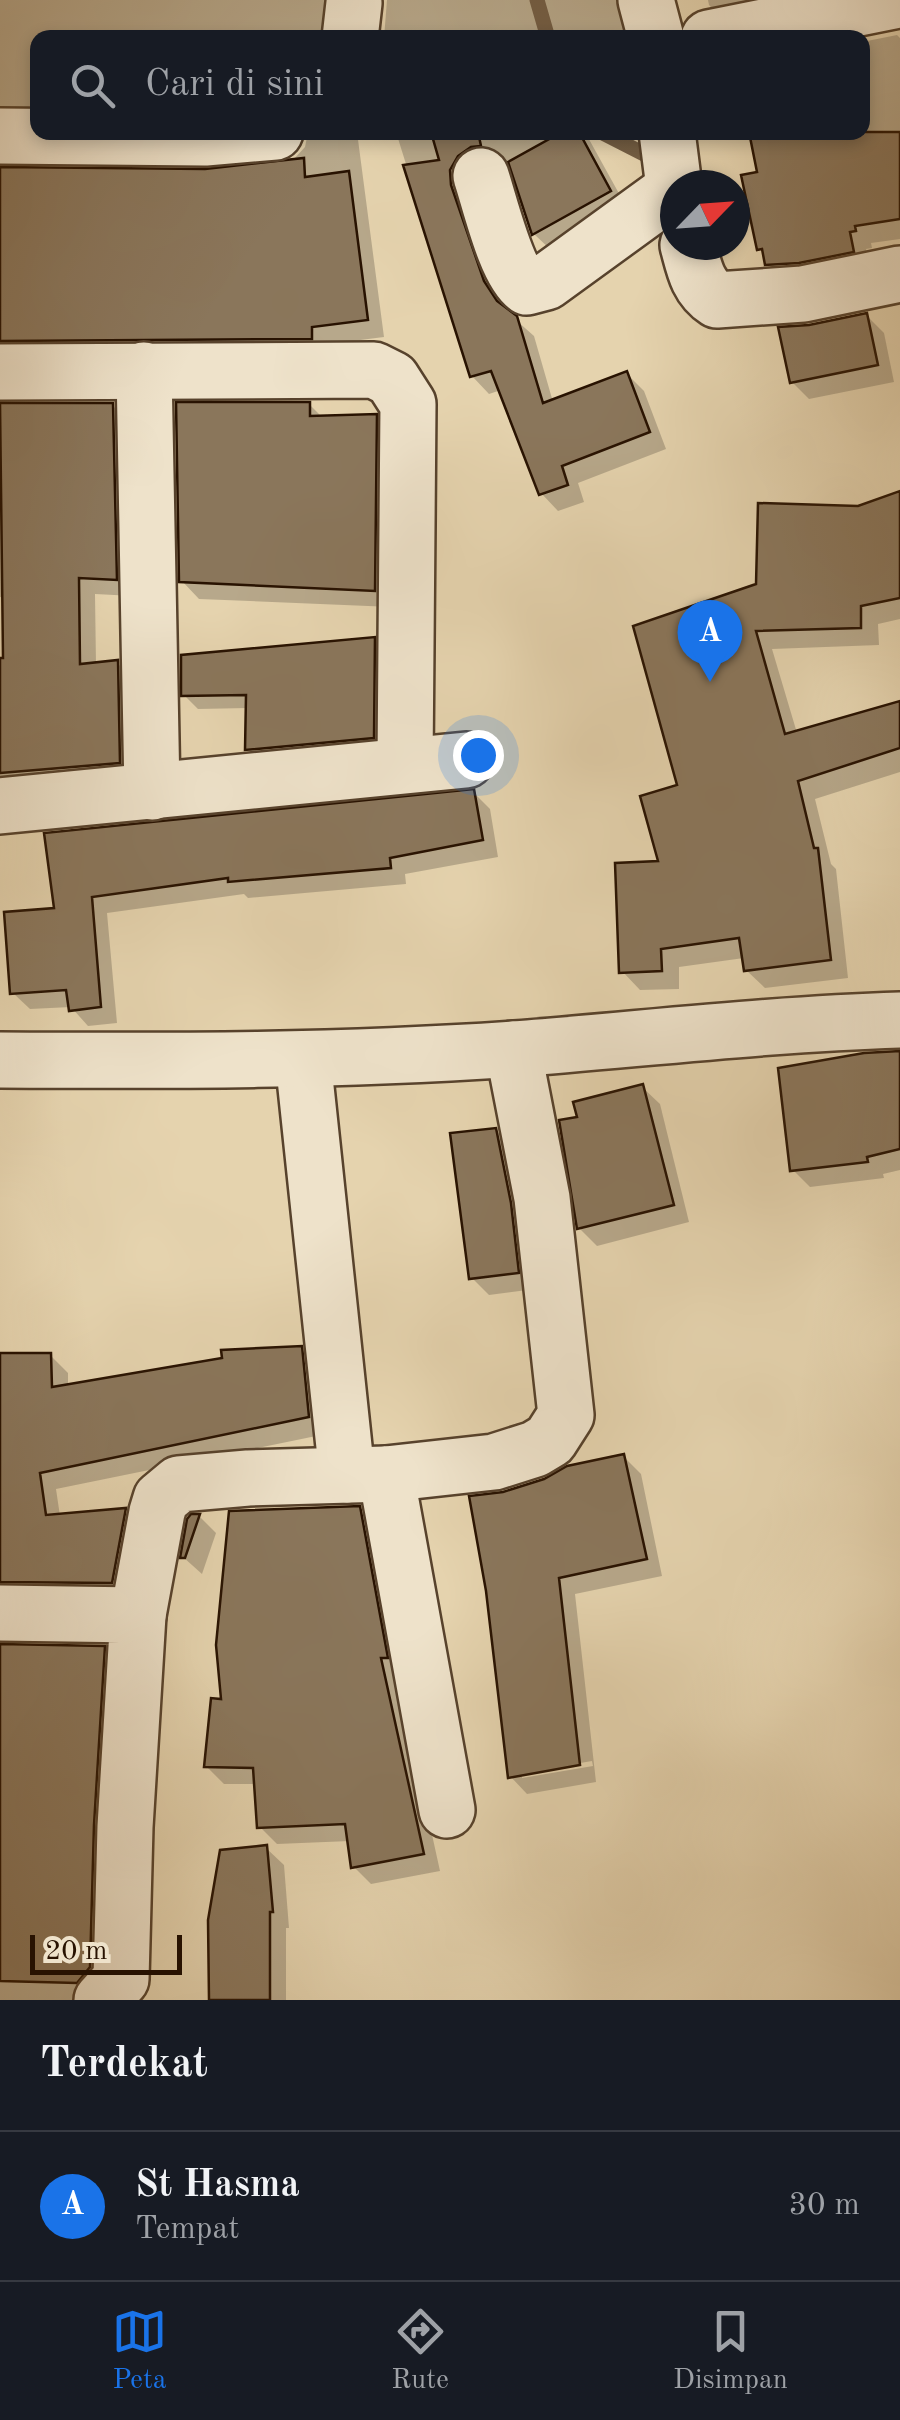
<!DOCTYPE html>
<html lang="id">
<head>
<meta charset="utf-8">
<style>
	:root { --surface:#171b24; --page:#242831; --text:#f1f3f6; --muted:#9ea1a6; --line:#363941; --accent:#1a73e8 }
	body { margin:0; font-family:"Old Standard TT",serif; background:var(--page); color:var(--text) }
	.compass { position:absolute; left:660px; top:170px; width:90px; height:90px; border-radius:50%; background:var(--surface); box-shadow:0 5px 15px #0003; rotate:65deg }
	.scale { position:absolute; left:30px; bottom:25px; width:152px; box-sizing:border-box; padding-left:10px; border:5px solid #281201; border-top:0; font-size:28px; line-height:35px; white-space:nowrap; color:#281201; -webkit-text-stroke:8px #eee2ca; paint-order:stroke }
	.you { position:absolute; left:478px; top:755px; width:35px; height:35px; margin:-25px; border:8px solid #fff; border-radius:50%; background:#1a73e8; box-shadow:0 0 0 15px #1a73e833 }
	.badge { display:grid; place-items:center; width:65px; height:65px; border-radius:50%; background:var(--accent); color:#fff; font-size:32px; font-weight:700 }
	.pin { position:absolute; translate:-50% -82px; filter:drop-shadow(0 2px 5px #0008) }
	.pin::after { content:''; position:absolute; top:52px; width:35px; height:30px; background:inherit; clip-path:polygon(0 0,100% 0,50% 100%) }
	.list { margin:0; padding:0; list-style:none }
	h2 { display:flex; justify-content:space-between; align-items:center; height:130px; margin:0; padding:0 40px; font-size:42px }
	h2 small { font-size:32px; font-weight:400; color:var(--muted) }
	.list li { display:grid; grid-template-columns:65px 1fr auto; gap:30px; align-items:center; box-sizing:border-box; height:150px; padding:0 40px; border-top:2px solid var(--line) }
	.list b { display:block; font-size:38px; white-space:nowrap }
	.list p { margin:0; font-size:32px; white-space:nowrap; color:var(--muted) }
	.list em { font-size:32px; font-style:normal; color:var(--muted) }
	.icon { flex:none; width:55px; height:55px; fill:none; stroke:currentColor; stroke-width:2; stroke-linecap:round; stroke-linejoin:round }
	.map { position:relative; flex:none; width:900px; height:2000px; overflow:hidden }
	.search { position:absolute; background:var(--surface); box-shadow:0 5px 15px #0003; left:30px; right:30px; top:30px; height:110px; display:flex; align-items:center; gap:25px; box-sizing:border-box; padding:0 35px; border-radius:20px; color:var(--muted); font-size:38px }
	.sheet { height:280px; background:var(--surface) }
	nav { display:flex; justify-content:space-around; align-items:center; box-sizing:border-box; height:140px; border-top:2px solid var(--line); background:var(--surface); font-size:28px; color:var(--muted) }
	nav a { display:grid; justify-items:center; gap:5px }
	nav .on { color:var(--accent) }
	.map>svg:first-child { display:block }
</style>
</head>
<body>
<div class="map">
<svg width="900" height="2000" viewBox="0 0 900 2000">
	<rect width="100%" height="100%" fill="#e5d3ae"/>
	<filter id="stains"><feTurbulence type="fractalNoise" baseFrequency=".002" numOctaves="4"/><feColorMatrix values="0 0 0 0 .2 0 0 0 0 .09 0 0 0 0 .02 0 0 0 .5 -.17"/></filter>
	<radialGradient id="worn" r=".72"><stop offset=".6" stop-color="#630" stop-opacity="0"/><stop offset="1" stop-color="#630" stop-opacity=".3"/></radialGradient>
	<g fill="#0003" fill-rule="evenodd">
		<polygon points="0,0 348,0 337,38 38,38 38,117 0,115"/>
		<polygon points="387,0 638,0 635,38 384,38"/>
		<polygon points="708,0 845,0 727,24 709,5"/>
		<polygon points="897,35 900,38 900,239 871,243 872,248 866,249 870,268 785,282 768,264 766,255 759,248 760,174 862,132 862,42"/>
		<polygon points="308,132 357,132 384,337 329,344 0,344 0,170 208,172 293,160 305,147"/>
		<polygon points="396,132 585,132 627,208 552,251 534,234 513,165 506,162 489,163 467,204 500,300 508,313 534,336 553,402 627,374 644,391 666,449 578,483 584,502 558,511 541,493 501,390 489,394 472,376"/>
		<polygon points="866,315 884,333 894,382 809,399 792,382 809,327"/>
		<polygon points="309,404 323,418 376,417 393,434 392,607 199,599 182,581"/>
		<polygon points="0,405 112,405 130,423 133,596 95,594 96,665 117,663 135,680 137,779 0,779 0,661 6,661 5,598 0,597"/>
		<polygon points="900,494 900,619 878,624 879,645 772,649 797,733 900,704 900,772 815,799 831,864 836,869 848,978 765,988 746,970 744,958 679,967 679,989 640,990 622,971 662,864 681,787 759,586 858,508"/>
		<polygon points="374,639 388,653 387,751 261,763 248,749 248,708 198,709 184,695"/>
		<polygon points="473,792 490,809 498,857 405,874 406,884 248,898 244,894 107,913 117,1023 88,1026 71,1007 30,1009 13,993 57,910 46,835"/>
		<polygon points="900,1052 900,1170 883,1174 884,1178 810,1187 793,1170"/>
		<polygon points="642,1087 660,1104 689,1222 597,1246 579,1228 580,1120"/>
		<polygon points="496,1130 513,1148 535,1289 489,1295 472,1278"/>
		<polygon points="301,1349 318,1366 326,1434 56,1489 60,1516 125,1511 142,1528 129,1600 0,1606 0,1356 50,1355 68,1373 68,1387"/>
		<path d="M624,1457L641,1474L662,1576L575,1594L596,1782L527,1794L510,1776L504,1494ZM592,1761L593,1766L522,1778V1773Z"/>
		<polygon points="359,1509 377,1526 397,1675 440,1871 371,1884 354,1867 350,1841 277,1844 260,1827 257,1784 224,1784 207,1767 223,1702"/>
		<polygon points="199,1516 216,1533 202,1574 183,1557 190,1519"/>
		<polygon points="0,1647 104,1648 119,1663 92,2000 0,2000"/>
		<polygon points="266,1848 284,1865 289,1928 286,1928 286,2000 212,2000"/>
	</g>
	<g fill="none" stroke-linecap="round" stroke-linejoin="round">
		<g stroke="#735e45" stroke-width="15">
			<polyline points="537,0 548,38"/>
			<polyline points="601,132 648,156 652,169"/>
		</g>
	</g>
	<g fill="#8a765b" stroke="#281201" stroke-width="2.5">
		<polygon points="431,132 478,132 481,146 471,147 458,156 450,170 451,185 484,281 497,301 517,316 543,403 627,371 650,432 562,466 568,485 539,495 491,371 470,377 403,165 439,160"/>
		<polygon points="562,132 579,132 611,191 532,235 508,162"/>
		<polygon points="749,132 900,132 900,219 855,226 856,231 850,232 854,252 799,263 765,265 762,249 757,250 741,175 757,172"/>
		<polygon points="304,158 305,177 349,171 368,320 312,327 312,339 0,341 0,167 205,169"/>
		<polygon points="867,313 878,365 790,383 778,327 809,325"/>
		<polygon points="176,402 310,402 310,416 377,414 375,591 179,582"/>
		<polygon points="0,403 113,403 117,580 79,578 80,664 118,660 120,763 0,773 0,658 3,658"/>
		<polygon points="900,491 900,598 861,606 861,628 756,631 785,734 900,701 900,748 798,781 814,848 818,848 831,960 744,971 739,938 661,949 662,971 619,973 615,863 658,861 640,796 677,785 633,626 756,584 758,503 858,506"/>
		<polygon points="375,637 374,738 245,750 246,695 181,696 181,655"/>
		<polygon points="474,789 483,840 390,858 391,868 228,882 228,878 92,897 101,1007 69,1011 66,990 10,994 4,912 54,908 44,833"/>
		<polygon points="900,1051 900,1149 867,1157 868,1162 790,1171 778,1068 864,1053"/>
		<polygon points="643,1084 674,1205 577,1229 559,1120 577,1117 573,1102"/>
		<polygon points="496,1128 511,1203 519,1273 469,1279 450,1133"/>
		<polygon points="302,1346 309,1417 40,1473 46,1515 126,1508 112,1583 0,1582 0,1353 51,1353 52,1387 222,1358 221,1350"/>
		<polygon points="624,1454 647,1559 559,1578 580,1765 508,1778 486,1591 469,1496 503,1492 544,1479 567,1466"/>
		<polygon points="360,1506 388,1658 381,1658 424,1854 351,1868 345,1824 257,1828 253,1768 204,1767 211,1698 221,1699 216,1645 229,1511"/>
		<polygon points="191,1514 200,1514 185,1558 180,1558 187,1519"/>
		<polygon points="0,1644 105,1646 94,1825 90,1967 77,1983 0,1981"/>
		<polygon points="267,1845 273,1912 270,1912 270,2000 209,2000 208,1920 220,1850"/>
	</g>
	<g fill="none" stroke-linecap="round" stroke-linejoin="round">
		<defs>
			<g id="minor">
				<polyline points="646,0 656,38"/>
				<polyline points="350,38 354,3"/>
				<polyline points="709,38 898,0"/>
				<polyline points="667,132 675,195"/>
				<polyline points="0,136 205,138 275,132"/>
				<path d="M481,176C490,203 506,273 527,287L546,282L674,189"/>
				<path d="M688,245C694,267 697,287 717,300L803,294L900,274"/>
				<polyline points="144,370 152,792"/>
				<polyline points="0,372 374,370 392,379 408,404 405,765"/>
				<polyline points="0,806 466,760"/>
				<polyline points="303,1059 347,1475"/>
				<path d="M0,1060C172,1061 343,1061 515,1049C643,1039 771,1024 900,1020"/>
				<polyline points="386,1474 447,1810"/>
				<polyline points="0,1613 138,1615 125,1827 121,1979 102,2000"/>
				<polyline points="138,1615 157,1512 161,1499 179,1484 248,1478 386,1474 494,1462 535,1449 550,1440 566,1415 542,1198 513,1049"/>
			</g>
		</defs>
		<use href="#minor" stroke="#57422c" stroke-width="60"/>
		<use href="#minor" stroke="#eee2ca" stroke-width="55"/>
	</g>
	<rect width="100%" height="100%" filter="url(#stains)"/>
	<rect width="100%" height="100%" fill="url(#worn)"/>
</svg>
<svg class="compass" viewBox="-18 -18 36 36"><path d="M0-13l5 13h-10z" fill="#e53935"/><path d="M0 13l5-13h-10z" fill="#9ea1a6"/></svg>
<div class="scale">20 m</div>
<div class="you"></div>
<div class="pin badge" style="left:710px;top:682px">A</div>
<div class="search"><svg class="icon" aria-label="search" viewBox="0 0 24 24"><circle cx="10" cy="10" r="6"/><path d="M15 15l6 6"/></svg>Cari di sini</div>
</div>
<section class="sheet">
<h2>Terdekat<small></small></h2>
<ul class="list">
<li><span class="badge">A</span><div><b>St Hasma</b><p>Tempat</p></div><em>30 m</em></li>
</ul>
</section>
<nav>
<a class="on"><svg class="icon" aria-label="map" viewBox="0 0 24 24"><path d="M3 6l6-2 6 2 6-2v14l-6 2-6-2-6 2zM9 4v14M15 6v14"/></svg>Peta</a>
<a><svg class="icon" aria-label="directions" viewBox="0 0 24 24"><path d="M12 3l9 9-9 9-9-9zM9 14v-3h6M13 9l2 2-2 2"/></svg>Rute</a>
<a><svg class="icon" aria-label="saved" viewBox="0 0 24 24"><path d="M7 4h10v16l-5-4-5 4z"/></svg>Disimpan</a>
</nav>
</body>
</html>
